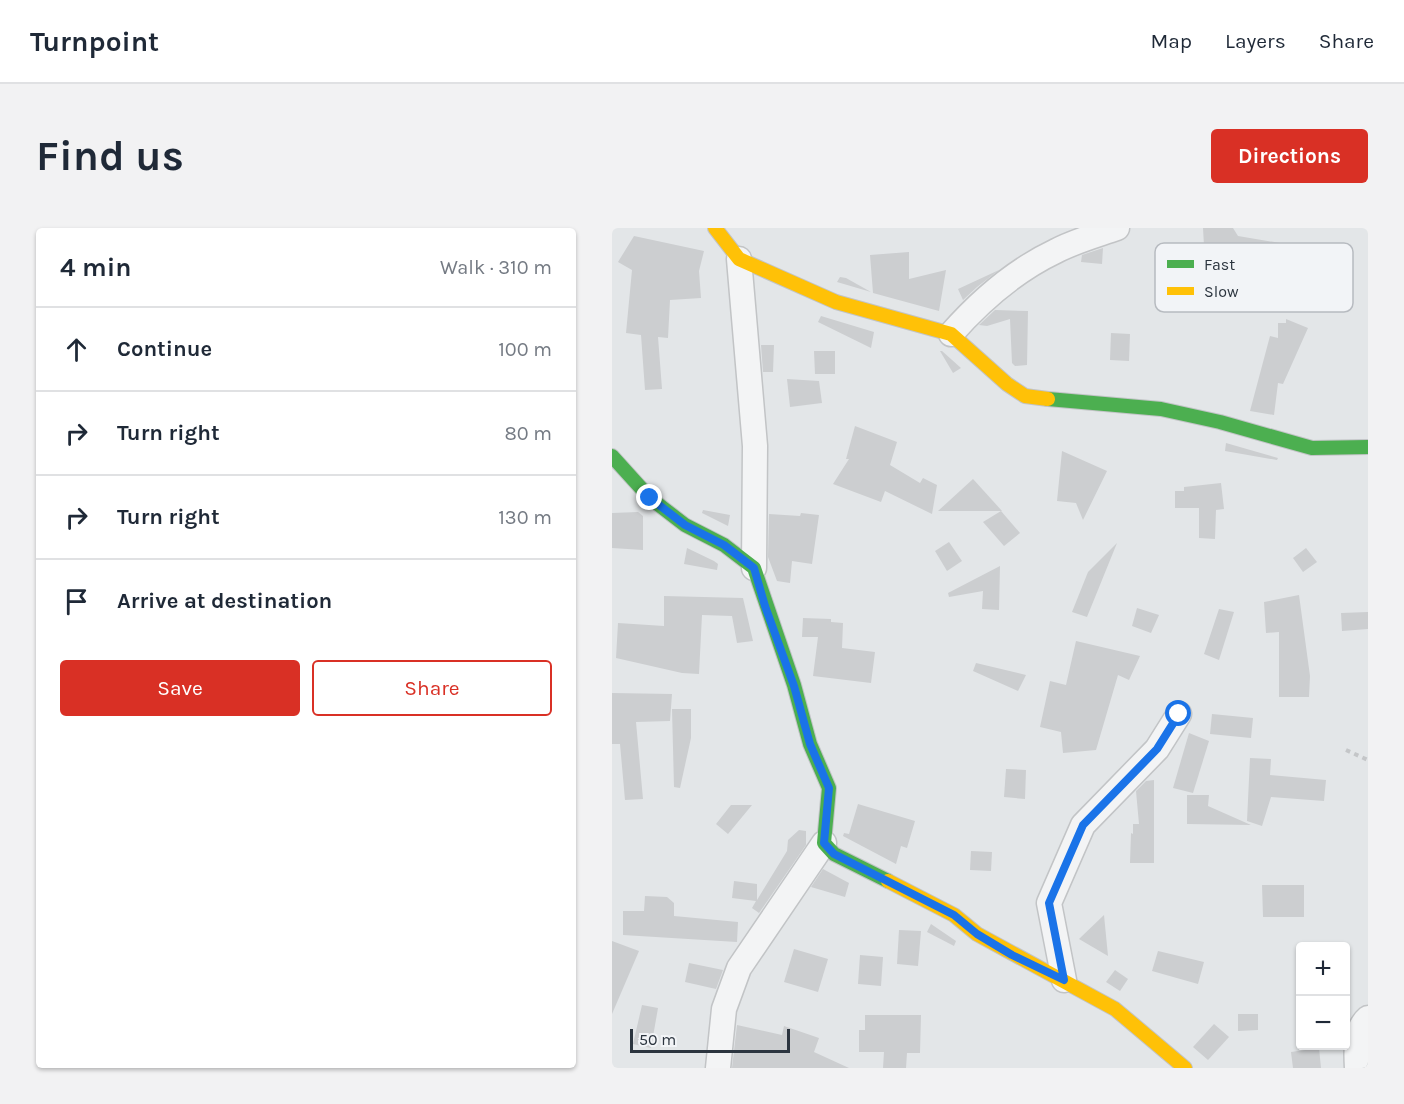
<!DOCTYPE html>
<html lang="en">
<head>
<meta charset="utf-8">
<style>
	:root { --surface:#fff; --page:#f2f2f3; --text:#1f2937; --muted:#747a83; --line:#e0e1e3; --accent:#d93025 }
	body { margin:0; font-family:Karla,sans-serif; background:var(--page); color:var(--text) }
	.controls { position:absolute; right:18px; bottom:18px; display:grid; overflow:hidden; border-radius:6px; box-shadow:0 2px 4px #0004 }
	.controls button { width:54px; height:54px; display:grid; place-items:center; padding:0; border:0; border-bottom:2px solid var(--line); background:var(--surface); color:var(--text); font:30px sans-serif }
	.scale { position:absolute; left:18px; bottom:15px; width:160px; box-sizing:border-box; padding-left:6px; border:3px solid #2c353f; border-top:0; font-size:16px; line-height:21px; white-space:nowrap; color:#2c353f; -webkit-text-stroke:4px #f2f4f7; paint-order:stroke }
	.stop { position:absolute; width:18px; height:18px; margin:-14px; border:4px solid #1a73e8; border-radius:50%; background:#fff }
	.stop.end { background:#1a73e8; border-color:#fff; box-shadow:0 2px 6px #0008 }
	.list { margin:0; padding:0; list-style:none }
	h2 { display:flex; justify-content:space-between; align-items:center; height:78px; margin:0; padding:0 24px; font-size:26px }
	h2 small { font-size:20px; font-weight:400; color:var(--muted) }
	.list li { display:grid; grid-template-columns:39px 1fr auto; gap:18px; align-items:center; box-sizing:border-box; height:84px; padding:0 24px; border-top:2px solid var(--line) }
	.list b { display:block; font-size:22px; white-space:nowrap }
	.list em { font-size:20px; font-style:normal; color:var(--muted) }
	.actions { display:flex; gap:12px; padding:18px 24px }
	.actions a { flex:1; padding:14px 0; border:2px solid var(--accent); border-radius:6px; text-align:center; font-size:21px; color:var(--accent) }
	.actions .main { background:var(--accent); color:#fff }
	.icon { flex:none; width:33px; height:33px; fill:none; stroke:currentColor; stroke-width:2; stroke-linecap:round; stroke-linejoin:round }
	.map { position:relative; flex:none; width:756px; height:840px; overflow:hidden; border-radius:6px }
	header { display:flex; align-items:center; gap:36px; box-sizing:border-box; height:84px; padding:0 30px; background:var(--surface); border-bottom:2px solid var(--line) }
	header strong { font-size:28px }
	nav { display:flex; gap:33px; margin-inline-start:auto; font-size:21px }
	.intro { display:flex; align-items:center; justify-content:space-between; box-sizing:border-box; height:144px; padding:0 36px }
	h1 { margin:0; font-size:42px }
	.button { padding:15px 27px; border-radius:6px; background:var(--accent); color:#fff; font-size:21px; font-weight:700 }
	main { display:flex; gap:36px; padding:0 36px }
	aside { flex:1; background:var(--surface); border-radius:6px; box-shadow:0 2px 4px #0004 }
	.map>svg:first-child { display:block }
</style>
</head>
<body>
<header>
<strong>Turnpoint</strong>
<nav><a>Map</a><a>Layers</a><a>Share</a></nav>
</header>
<div class="intro"><h1>Find us</h1><a class="button">Directions</a></div>
<main>
<aside>
<h2>4 min<small>Walk · 310 m</small></h2>
<ul class="list">
<li><svg class="icon" aria-label="ahead" viewBox="0 0 24 24"><path d="M12 20V5M6 11l6-6 6 6"/></svg><div><b>Continue</b></div><em>100 m</em></li>
<li><svg class="icon" aria-label="right" viewBox="0 0 24 24"><path d="M7 20v-9h11M14 6l5 5-5 5"/></svg><div><b>Turn right</b></div><em>80 m</em></li>
<li><svg class="icon" aria-label="right" viewBox="0 0 24 24"><path d="M7 20v-9h11M14 6l5 5-5 5"/></svg><div><b>Turn right</b></div><em>130 m</em></li>
<li><svg class="icon" aria-label="arrive" viewBox="0 0 24 24"><path d="M6 21V4h12l-3 4 3 4H6"/></svg><div><b>Arrive at destination</b></div></li>
</ul>
<div class="actions"><a class="main">Save</a><a>Share</a></div>
</aside>
<div class="map">
<svg width="756" height="840" viewBox="0 0 756 840">
	<rect width="100%" height="100%" fill="#e3e6e8"/>
	<g fill="#ccced0">
		<polygon points="591,0 621,0 626,8 674,16 674,22 679,22 677,57 621,55 621,67 595,66 595,61 556,59 556,43 574,43 575,38 579,39 579,18 592,18"/>
		<polygon points="22,8 92,23 87,43 89,70 58,72 56,110 46,109 50,161 33,162 29,107 14,105 20,42 6,34"/>
		<polygon points="491,20 490,36 469,34 470,27"/>
		<polygon points="297,24 297,51 334,42 327,83 261,65 258,27"/>
		<polygon points="387,42 365,59 351,72 346,61"/>
		<polygon points="228,49 234,50 259,64 225,54"/>
		<polygon points="383,82 416,83 415,137 403,138 400,135 398,91 375,98 367,97"/>
		<polygon points="209,88 262,104 259,120 206,94"/>
		<polygon points="674,91 696,100 671,156 666,155 662,187 638,183 658,108 666,110 666,95 674,95"/>
		<polygon points="499,105 518,106 517,133 498,132"/>
		<polygon points="149,117 162,117 161,144 151,144"/>
		<polygon points="202,123 223,123 223,146 203,146"/>
		<polygon points="328,123 330,123 349,140 341,145"/>
		<polygon points="175,151 207,153 210,175 178,179"/>
		<polygon points="243,198 285,214 278,237 308,255 311,250 325,257 320,286 273,263 269,274 221,256 237,231 234,231"/>
		<polygon points="614,215 666,230 665,232 613,223"/>
		<polygon points="450,223 495,243 471,292 464,275 445,273"/>
		<polygon points="361,251 390,283 326,283"/>
		<polygon points="609,255 612,281 604,282 603,311 587,310 587,280 563,280 563,263 572,263 572,259"/>
		<polygon points="91,282 118,287 116,298 90,285"/>
		<polygon points="389,283 408,305 392,318 371,294"/>
		<polygon points="26,284 31,288 31,322 0,320 0,285"/>
		<polygon points="189,285 207,287 200,336 180,333 178,355 165,353 156,329 157,286 188,288"/>
		<polygon points="337,314 350,333 335,343 323,323"/>
		<polygon points="505,315 475,389 460,384 476,344"/>
		<polygon points="75,320 102,333 106,336 105,342 72,336"/>
		<polygon points="694,320 705,334 691,344 681,330"/>
		<polygon points="388,338 387,382 370,381 371,363 337,369 336,365"/>
		<polygon points="687,367 698,448 697,469 667,469 667,404 654,405 652,374"/>
		<polygon points="52,368 131,370 141,413 125,415 120,388 90,387 87,446 70,445 4,430 6,395 52,398"/>
		<polygon points="525,380 547,387 539,405 520,398"/>
		<polygon points="607,381 622,384 607,432 592,426"/>
		<polygon points="756,384 756,401 730,403 729,385"/>
		<polygon points="191,390 219,391 219,394 231,395 230,420 263,424 259,455 201,448 206,409 190,409"/>
		<polygon points="464,413 528,428 517,452 506,447 484,522 451,525 449,504 428,499 438,453 454,457"/>
		<polygon points="364,435 414,447 406,463 361,443"/>
		<polygon points="0,465 60,466 58,493 24,494 31,571 13,572 8,516 0,516"/>
		<polygon points="60,481 79,481 79,510 68,560 62,559"/>
		<polygon points="600,486 641,490 639,510 598,506"/>
		<polygon points="577,505 597,513 581,565 561,560"/>
		<polygon points="638,530 659,531 658,547 714,552 712,573 659,569 650,598 635,593"/>
		<polygon points="394,541 414,542 413,571 392,569"/>
		<polygon points="542,552 542,635 518,635 519,605 521,606 521,596 527,596 524,563 534,553"/>
		<polygon points="575,567 597,567 596,578 639,597 575,596"/>
		<polygon points="246,576 303,593 295,620 289,618 284,636 231,608 232,605 237,606"/>
		<polygon points="119,577 140,577 116,606 104,596"/>
		<polygon points="187,602 194,603 194,617 147,685 140,680 144,673 120,670 122,653 145,656 145,672 175,623 176,612"/>
		<polygon points="359,623 380,624 379,643 358,642"/>
		<polygon points="211,641 237,655 233,669 199,659"/>
		<polygon points="650,657 692,657 692,689 651,689"/>
		<polygon points="33,668 55,669 62,675 62,688 126,694 125,714 11,707 11,683 32,683"/>
		<polygon points="492,687 496,728 467,711"/>
		<polygon points="319,696 344,713 342,718 315,704"/>
		<polygon points="287,702 309,703 306,738 285,736"/>
		<polygon points="0,713 27,723 0,786"/>
		<polygon points="182,721 216,731 206,764 172,754"/>
		<polygon points="546,723 592,734 586,756 540,743"/>
		<polygon points="248,727 271,729 269,758 246,756"/>
		<polygon points="77,735 111,742 104,761 73,754"/>
		<polygon points="503,742 516,751 508,763 494,754"/>
		<polygon points="30,777 46,780 39,820 21,816"/>
		<polygon points="626,786 646,786 646,802 626,803"/>
		<polygon points="253,787 309,787 308,825 295,825 294,840 271,840 272,824 247,824 247,802 253,802"/>
		<polygon points="602,796 617,809 596,832 581,819"/>
		<polygon points="125,797 170,807 172,798 207,810 202,824 237,840 120,840"/>
		<polygon points="707,820 709,840 681,840 679,824"/>
	</g>
	<g fill="none" stroke-linecap="round" stroke-linejoin="round">
		<defs>
			<g id="street">
				<polyline points="127,31 143,218 142,340"/>
				<path d="M339,106C368,73 404,42 444,23C463,13 485,7 505,0"/>
				<polyline points="452,752 437,675 471,597 545,521 567,486"/>
				<polyline points="106,840 112,781 127,740 212,615"/>
				<path d="M745,840C744,824 743,801 756,790"/>
			</g>
			<g id="fast">
				<polyline points="436,171 549,181 608,194 700,220 756,219"/>
				<polyline points="0,228 38,270 73,297 112,317 142,340 182,457 198,516 217,560 212,615 222,626 276,653"/>
			</g>
			<g id="slow">
				<polyline points="103,0 127,31 224,74 339,106 395,156 413,168 436,171"/>
				<polyline points="276,653 342,687 365,706 503,781 573,840"/>
			</g>
		</defs>
		<use href="#street" stroke="#c2c4c6" stroke-width="27"/>
		<use href="#fast" stroke="#c2c4c6" stroke-width="16"/>
		<use href="#slow" stroke="#c2c4c6" stroke-width="16"/>
		<polyline stroke="#c4c6c8" stroke-width="4" stroke-dasharray="4.5 4.5" stroke-linecap="butt" points="734,522 756,532"/>
		<use href="#street" stroke="#f3f4f5" stroke-width="24"/>
		<use href="#fast" stroke="#4caf50" stroke-width="14"/>
		<use href="#slow" stroke="#ffc107" stroke-width="14"/>
	</g>
	<g fill="none" stroke-linecap="round" stroke-linejoin="round">
		<polyline stroke="#1a73e8" stroke-width="8" points="38,270 73,297 112,317 142,340 153,378 182,458 198,516 217,560 212,615 222,626 342,687 365,706 400,727 452,752 437,675 471,597 545,521 567,486"/>
	</g>
	<rect x="543" y="15" width="198" height="69" rx="9" fill="#f2f4f7" stroke="#b7bbc0" stroke-width="1.5"/>
	<rect x="555" y="32" width="27" height="8" fill="#4caf50"/>
	<rect x="555" y="59" width="27" height="8" fill="#ffc107"/>
	<g font-size="16" fill="#2c353f">
		<text x="592" y="42">Fast</text>
		<text x="592" y="69">Slow</text>
	</g>
</svg>
<div class="controls">
<button>+</button>
<button>−</button>
</div>
<div class="scale">50 m</div>
<div class="stop" style="left:567px;top:486px"></div>
<div class="stop end" style="left:38px;top:270px"></div>
</div>
</main>
</body>
</html>
